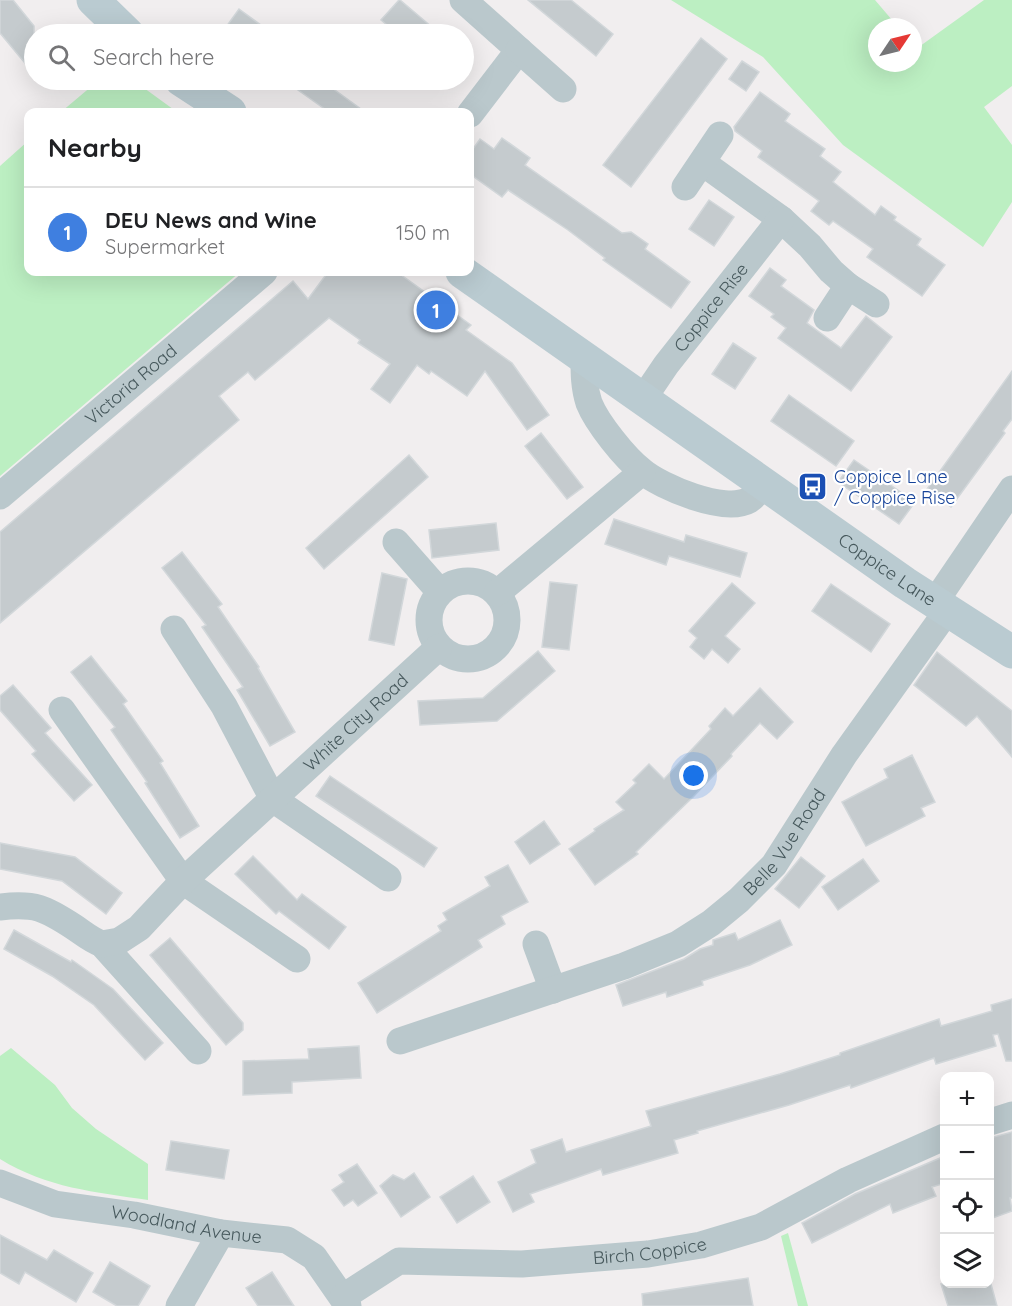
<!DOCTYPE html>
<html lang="en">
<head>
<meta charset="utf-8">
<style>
	:root { --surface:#fff; --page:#f2f2f2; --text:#202124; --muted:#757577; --line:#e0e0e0; --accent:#db2777 }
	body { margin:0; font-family:Quicksand,sans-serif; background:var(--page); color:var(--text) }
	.controls { position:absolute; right:18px; bottom:18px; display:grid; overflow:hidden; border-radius:12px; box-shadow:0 6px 24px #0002 }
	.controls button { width:54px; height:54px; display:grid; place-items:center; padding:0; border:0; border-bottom:2px solid var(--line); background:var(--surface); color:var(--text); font:30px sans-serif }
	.compass { position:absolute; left:868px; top:18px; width:54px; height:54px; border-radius:50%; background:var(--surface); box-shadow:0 6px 24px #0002; rotate:55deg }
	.you { position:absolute; left:694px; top:776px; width:21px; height:21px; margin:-15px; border:4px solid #fff; border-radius:50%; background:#1a73e8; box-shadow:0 0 0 9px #1a73e833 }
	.badge { display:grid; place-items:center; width:39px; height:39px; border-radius:50%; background:var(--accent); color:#fff; font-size:20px; font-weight:700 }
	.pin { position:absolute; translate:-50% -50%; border:3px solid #fff; box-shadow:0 2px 6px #0006 }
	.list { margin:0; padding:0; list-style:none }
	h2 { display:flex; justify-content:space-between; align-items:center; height:78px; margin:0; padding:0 24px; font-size:26px }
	h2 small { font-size:20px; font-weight:400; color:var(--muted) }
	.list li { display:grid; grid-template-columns:39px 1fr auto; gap:18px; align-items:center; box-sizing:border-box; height:90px; padding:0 24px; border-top:2px solid var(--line) }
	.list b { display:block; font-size:22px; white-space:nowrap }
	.list p { margin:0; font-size:20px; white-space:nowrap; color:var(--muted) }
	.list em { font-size:20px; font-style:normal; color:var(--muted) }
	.icon { flex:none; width:33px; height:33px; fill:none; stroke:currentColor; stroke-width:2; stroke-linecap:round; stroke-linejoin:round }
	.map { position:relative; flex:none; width:1012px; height:1306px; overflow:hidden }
	.search { position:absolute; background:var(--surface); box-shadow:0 6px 24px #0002; left:24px; top:24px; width:450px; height:66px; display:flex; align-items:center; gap:15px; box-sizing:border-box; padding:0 21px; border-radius:33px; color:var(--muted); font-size:22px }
	.panel { position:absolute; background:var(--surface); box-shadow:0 6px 24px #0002; left:24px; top:108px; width:450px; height:168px; border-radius:12px }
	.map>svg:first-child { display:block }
</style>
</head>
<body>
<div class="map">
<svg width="1012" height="1306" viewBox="0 0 1012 1306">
	<rect width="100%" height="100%" fill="#f1eeef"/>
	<g fill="#bcefc2">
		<polygon points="671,0 875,0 898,27 877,27 877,63 913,63 913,46 916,49 984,0 1012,0 1012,86 984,107 1012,145 1012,202 983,247 843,145 763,57"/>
		<polygon points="99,80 133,80 177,112 61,112"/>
		<polygon points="28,141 28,272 240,272 0,476 0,166"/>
		<path d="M11,1048L55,1085L72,1108L96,1129L148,1164V1200C95,1192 47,1188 0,1159V1056Z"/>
		<polygon points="788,1233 808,1306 798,1306 781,1236"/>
	</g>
	<g fill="#c5cbce" stroke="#d2d7da" stroke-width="1.5">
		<polygon points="0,0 13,0 34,26 34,74 0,33"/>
		<polygon points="399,0 400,0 440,34 398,34 381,20"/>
		<polygon points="528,0 571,0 613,34 596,56"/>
		<polygon points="239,9 273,34 221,34"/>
		<polygon points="701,38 727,59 631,187 603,165"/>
		<polygon points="742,61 759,72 746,91 729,79"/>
		<polygon points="284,80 321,80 365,112 329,112"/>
		<polygon points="760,92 790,114 785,121 825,149 820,156 841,172 833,182 875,215 881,206 896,217 894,220 921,239 917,245 945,265 922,296 867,257 873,249 833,221 829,225 811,211 819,201 758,157 762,151 735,131 734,127"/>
		<polygon points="502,138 530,158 525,165 622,233 631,232 648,244 645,249 690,282 671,308 603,260 605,258 568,230 508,190 502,197 470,174 470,153 480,139 494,149"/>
		<polygon points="709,200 734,217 714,246 689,229"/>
		<polygon points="770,268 786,280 781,286 814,310 807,323 841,348 866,316 892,337 851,391 778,338 786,328 771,317 774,314 749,296"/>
		<polygon points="328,272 397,272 471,325 466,330 512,363 549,415 527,430 485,371 467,396 431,371 429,374 417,365 390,403 371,389 390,364 358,343 360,340 329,318 255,380 248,372 219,396 239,420 0,623 0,532 293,281 308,299"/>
		<polygon points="733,343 756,358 735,389 712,374"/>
		<polygon points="1012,371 1012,419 1003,431 1005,433 951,507 927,489"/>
		<polygon points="789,395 854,441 836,466 771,421"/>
		<polygon points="541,433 583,487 567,499 525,446"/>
		<polygon points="409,455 428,477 324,569 306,548"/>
		<polygon points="854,460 915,502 899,524 838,482"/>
		<polygon points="614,519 684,542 686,535 747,553 740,577 669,556 666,565 605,544"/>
		<polygon points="496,523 499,550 432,558 429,530"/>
		<polygon points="182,552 222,604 218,607 259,667 258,668 295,732 270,746 237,690 243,687 202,627 206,625 162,568"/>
		<polygon points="382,573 407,579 394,645 369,640"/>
		<polygon points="550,582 577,585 569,650 542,647"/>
		<polygon points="732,583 755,603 725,636 740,649 728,663 712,649 704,659 690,647 697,638 689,631"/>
		<polygon points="831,584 890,624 871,652 812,611"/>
		<polygon points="538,651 555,671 497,721 420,725 418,701 483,698"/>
		<polygon points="937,652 1012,711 1012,757 977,716 966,726 914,685"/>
		<polygon points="91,656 127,701 123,704 163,761 160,763 199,826 180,838 145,783 147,782 111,730 115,727 71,672"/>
		<polygon points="13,685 51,728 45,733 92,785 74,801 32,754 36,751 0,710 0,696"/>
		<polygon points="760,688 793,722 777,739 760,723 731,754 732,756 693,797 636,852 638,854 595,885 569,849 595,831 594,829 624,810 616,802 636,783 633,780 649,764 664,779 711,729 709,726 725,708 733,716"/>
		<polygon points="912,755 935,802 921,808 925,816 866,846 842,802 888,778 884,769"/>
		<polygon points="330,776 437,848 424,867 316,796"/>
		<polygon points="544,821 560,844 530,864 515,842"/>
		<polygon points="0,843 75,857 122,893 106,914 62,881 0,869"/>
		<polygon points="253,856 297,900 302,894 346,927 329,949 279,911 276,914 235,874"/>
		<polygon points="801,857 825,876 799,908 775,889"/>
		<polygon points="863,859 879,881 838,910 822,887"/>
		<polygon points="508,865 528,902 501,916 505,924 478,940 482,947 377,1013 358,983 441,931 438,926 447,920 443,913 490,886 485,877"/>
		<polygon points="780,920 792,945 750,965 702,981 703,985 667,997 666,992 623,1006 616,985 684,959 700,949 713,945 713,940 735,933 738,940"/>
		<polygon points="14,930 71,962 72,960 113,989 163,1043 145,1060 94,1005 52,976 4,949"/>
		<polygon points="170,938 243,1023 243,1030 226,1045 150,955"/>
		<polygon points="1012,999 1012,1061 1006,1061 998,1034 993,1035 996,1046 936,1064 934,1058 851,1088 850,1085 789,1105 697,1131 698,1133 674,1140 678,1153 603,1175 601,1169 530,1194 534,1202 513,1212 498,1182 536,1163 531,1150 562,1139 566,1152 651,1126 646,1111 780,1074 840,1055 840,1053 939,1019 941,1026 992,1011 991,1005"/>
		<polygon points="359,1046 361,1078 292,1082 292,1093 243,1095 243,1061 309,1059 308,1049"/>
		<polygon points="1012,1132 1012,1198 1010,1198 1012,1211 990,1219 990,1147 991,1146 990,1138"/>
		<polygon points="171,1141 229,1150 224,1179 166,1170"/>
		<polygon points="945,1156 945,1183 932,1187 936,1196 893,1213 890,1204 812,1243 802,1223 855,1194"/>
		<polygon points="357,1164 377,1193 358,1206 353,1200 344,1206 332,1190 344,1182 339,1175"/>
		<polygon points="414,1173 430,1197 401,1217 380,1186 393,1175 404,1180"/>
		<polygon points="473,1176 490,1202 457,1223 440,1197"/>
		<polygon points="0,1235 47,1260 54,1250 93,1273 76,1302 25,1272 19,1284 0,1273"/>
		<polygon points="110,1262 150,1286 138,1306 117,1306 93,1292"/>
		<polygon points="272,1272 294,1306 258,1306 246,1288"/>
		<polygon points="748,1278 753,1306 643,1306 642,1294"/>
		<polygon points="941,1284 991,1284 997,1306 948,1306"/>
	</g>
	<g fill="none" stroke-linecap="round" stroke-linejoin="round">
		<g stroke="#bac8cc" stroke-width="27">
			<polyline points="463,0 519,50 470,114"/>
			<polyline points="519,50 563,89"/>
			<polyline points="703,163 781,219 810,246 831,271 848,286 876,304"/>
			<polyline points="685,187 720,135"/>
			<polyline points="827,318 848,286"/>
			<path d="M584,358C584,373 584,388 589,403C597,423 625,458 642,471C661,487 725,514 749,500C755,496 760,489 765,484"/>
			<path id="s1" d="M643,399L666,365L781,219"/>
			<path id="s2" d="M0,496L264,272"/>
			<polyline points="396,542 440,592"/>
			<circle cx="468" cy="620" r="39"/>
			<polyline points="497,593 642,472"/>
			<polyline points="935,602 1012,489"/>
			<polyline points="174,629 224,706 273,799 388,878"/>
			<polyline points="62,710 183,881 297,959"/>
			<path d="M0,907C35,903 45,908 74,927C83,933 91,940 102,944L198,1051"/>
			<path id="s3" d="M102,944L119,941L139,928L183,881L439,647"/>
			<polyline points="536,944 553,990"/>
			<path id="s4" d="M400,1041L624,966L678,944L711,923L739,900L774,865L844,755L947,611"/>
			<polyline points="990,1122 1012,1115"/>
			<path id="s5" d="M0,1183L55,1204L134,1215L221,1233L287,1240L314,1257L348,1306"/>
			<path id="s6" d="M343,1297L399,1261L522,1264L648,1254L701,1245L761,1227L848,1180L944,1137"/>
			<polyline points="179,1306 221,1233"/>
		</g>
		<g stroke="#bacbd1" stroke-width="33">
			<polyline points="93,0 128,34"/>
			<polyline points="181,80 230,112"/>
			<path id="s7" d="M462,272L905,583L1012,652"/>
		</g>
	</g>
	<defs>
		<symbol id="bus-square" viewBox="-11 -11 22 22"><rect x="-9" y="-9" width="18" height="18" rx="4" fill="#1a4fb4" stroke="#fff"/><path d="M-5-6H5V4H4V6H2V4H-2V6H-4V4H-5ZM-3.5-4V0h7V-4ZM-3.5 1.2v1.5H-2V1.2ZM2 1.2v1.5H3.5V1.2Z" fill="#fff"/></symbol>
	</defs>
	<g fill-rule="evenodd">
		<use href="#bus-square" x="796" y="470" width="33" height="33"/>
	</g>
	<g text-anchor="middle" stroke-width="4.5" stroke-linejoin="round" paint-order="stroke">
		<g font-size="18" fill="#46585c" stroke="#fff">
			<text dy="6" stroke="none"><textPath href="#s1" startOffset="114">Coppice Rise</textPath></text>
			<text dy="6" stroke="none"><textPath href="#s2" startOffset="172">Victoria Road</textPath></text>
			<text dy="6" stroke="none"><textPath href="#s7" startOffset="519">Coppice Lane</textPath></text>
			<text dy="6" stroke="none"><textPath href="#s3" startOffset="340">White City Road</textPath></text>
			<text dy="6" stroke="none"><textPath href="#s4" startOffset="444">Belle Vue Road</textPath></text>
			<text dy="6" stroke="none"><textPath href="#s5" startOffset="192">Woodland Avenue</textPath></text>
			<text dy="6" stroke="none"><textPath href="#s6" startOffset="318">Birch Coppice</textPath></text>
		</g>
		<g font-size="18" fill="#164399" stroke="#fff" text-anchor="start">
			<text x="834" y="483">Coppice Lane<tspan x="834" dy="21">/ Coppice Rise</tspan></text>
		</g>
	</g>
</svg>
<div class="controls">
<button>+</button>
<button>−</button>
<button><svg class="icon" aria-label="locate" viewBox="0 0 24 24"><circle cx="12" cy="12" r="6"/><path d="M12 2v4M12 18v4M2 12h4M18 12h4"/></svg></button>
<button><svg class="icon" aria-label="layers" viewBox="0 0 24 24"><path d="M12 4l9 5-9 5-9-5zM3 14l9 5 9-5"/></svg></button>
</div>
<svg class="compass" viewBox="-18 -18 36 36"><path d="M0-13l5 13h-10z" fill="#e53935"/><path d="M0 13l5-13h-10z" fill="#757577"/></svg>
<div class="you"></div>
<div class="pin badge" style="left:436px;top:310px;background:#3f7fe0">1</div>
<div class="search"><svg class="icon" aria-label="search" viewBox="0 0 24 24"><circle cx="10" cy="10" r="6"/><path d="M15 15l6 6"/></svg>Search here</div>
<section class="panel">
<h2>Nearby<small></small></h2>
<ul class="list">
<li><span class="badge" style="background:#3f7fe0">1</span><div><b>DEU News and Wine</b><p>Supermarket</p></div><em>150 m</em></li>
</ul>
</section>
</div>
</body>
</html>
